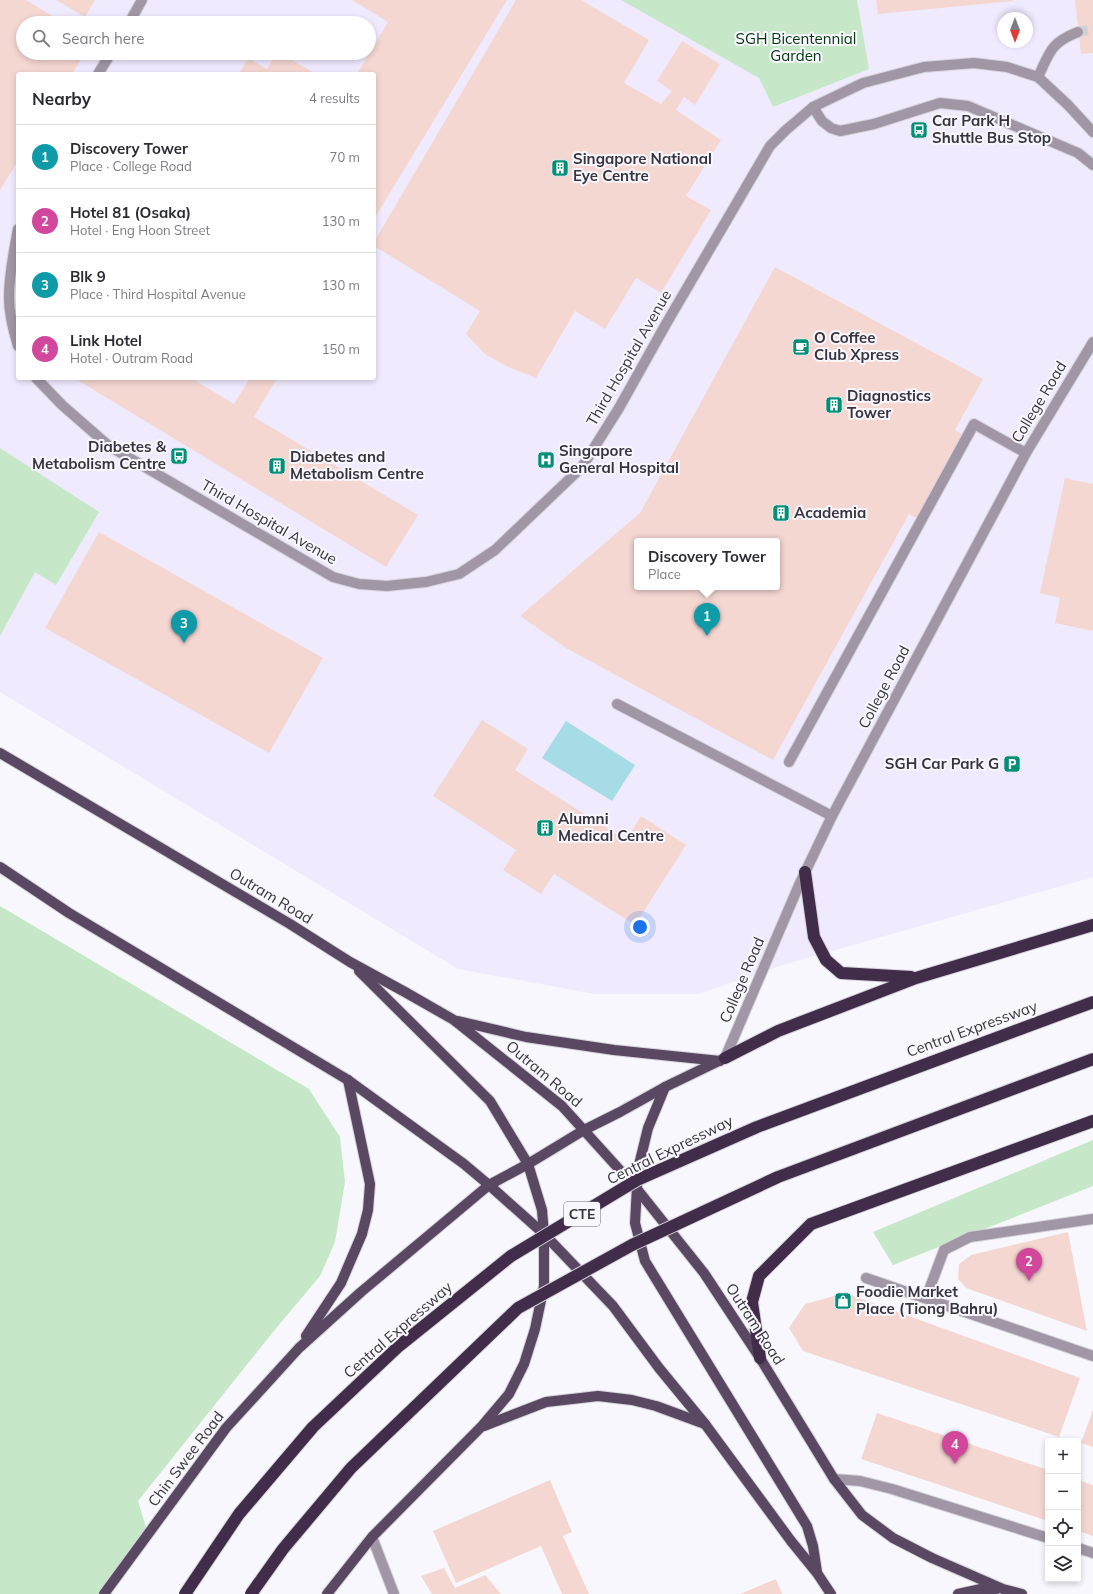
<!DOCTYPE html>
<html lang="en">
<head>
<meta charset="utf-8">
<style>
	:root { --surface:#fff; --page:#f2f2f3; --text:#2b2b33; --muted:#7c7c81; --line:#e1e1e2; --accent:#7c3aed }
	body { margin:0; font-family:Mulish,sans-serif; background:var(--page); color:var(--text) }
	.controls { position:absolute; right:12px; bottom:12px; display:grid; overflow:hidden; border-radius:4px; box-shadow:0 2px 6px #0003 }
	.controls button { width:36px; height:36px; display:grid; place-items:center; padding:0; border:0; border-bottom:1px solid var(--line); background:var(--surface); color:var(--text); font:20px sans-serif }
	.compass { position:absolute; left:997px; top:12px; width:36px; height:36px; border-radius:50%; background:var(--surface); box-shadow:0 2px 6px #0003; rotate:180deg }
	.you { position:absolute; left:640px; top:927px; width:14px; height:14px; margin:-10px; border:3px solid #fff; border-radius:50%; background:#1a73e8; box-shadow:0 0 0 6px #1a73e833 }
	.badge { display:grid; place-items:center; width:26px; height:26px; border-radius:50%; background:var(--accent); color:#fff; font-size:13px; font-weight:700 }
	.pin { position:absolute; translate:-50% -33px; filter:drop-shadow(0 1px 2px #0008) }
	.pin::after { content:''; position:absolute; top:21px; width:14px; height:12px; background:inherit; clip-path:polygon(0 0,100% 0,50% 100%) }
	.popup { position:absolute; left:634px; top:538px; width:146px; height:52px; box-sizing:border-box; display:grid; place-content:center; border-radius:4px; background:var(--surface); filter:drop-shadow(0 1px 3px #0005); font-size:13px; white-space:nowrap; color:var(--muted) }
	.popup b { font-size:15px; color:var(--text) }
	.popup::after { content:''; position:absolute; left:50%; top:100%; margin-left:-8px; border:8px solid transparent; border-top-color:var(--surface) }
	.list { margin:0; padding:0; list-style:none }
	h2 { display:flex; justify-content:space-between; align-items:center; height:52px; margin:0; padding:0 16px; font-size:17px }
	h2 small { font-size:13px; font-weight:400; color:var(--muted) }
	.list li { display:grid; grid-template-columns:26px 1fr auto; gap:12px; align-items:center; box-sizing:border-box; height:64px; padding:0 16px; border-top:1px solid var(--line) }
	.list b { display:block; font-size:15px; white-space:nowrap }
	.list p { margin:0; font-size:13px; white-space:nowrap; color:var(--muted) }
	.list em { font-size:13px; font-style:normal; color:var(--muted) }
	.icon { flex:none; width:22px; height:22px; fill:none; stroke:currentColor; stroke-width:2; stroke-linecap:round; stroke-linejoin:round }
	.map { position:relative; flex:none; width:1093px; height:1594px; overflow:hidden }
	.search { position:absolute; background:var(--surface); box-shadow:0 2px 6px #0003; left:16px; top:16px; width:360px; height:44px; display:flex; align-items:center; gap:10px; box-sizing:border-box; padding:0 14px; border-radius:22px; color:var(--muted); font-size:15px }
	.panel { position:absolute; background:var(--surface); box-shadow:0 2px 6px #0003; left:16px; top:72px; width:360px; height:308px; border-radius:4px }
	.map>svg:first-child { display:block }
</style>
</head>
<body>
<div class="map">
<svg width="1093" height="1594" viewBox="0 0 1093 1594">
	<rect width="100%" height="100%" fill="#f8f7fd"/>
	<path fill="#efeafe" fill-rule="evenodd" d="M0,0H1093V877L786,964L698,994H595L458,969L0,692ZM1003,18H1027V42H1003ZM23,23H369V53H23ZM18,74H374V378H18ZM637,541H777V587H637Z"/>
	<g fill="#c6e7c8">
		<polygon points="621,0 857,0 869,69 773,107 759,78"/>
		<polygon points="0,448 99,512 56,585 35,572 0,636"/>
		<polygon points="0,906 309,1089 340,1137 345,1182 335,1242 320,1276 273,1332 138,1501 148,1534 104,1594 0,1594"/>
		<polygon points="1093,1140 1093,1186 893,1265 873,1232"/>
	</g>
	<polygon fill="#a6dce5" points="566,721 635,765 612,801 542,758"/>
	<g fill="#f5d7d2" fill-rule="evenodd">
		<polygon points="0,0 26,0 64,23 23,23 23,53 85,53 72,74 18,74 18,161 0,190"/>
		<polygon points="56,0 95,0 85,17"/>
		<polygon points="352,0 507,0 374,219 374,74 357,74 388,22"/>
		<polygon points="516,0 581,0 649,40 624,83 661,104 672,91 657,81 682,41 720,64 695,105 684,97 676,110 721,140 686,196 711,210 661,293 636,278 605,329 575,311 536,378 508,367 485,354 466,334 480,311 374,246 374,242"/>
		<polygon points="876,0 1013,0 1013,1 878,14"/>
		<polygon points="1075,0 1093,0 1093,53 1081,54"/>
		<polygon points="276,53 280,53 316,74 239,74 248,58 267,69"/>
		<path d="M775,267L983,379L955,430L965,436L919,520L909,514L773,760L566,648L520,616L640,513ZM637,541H777V587H637Z"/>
		<polygon points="74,378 191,378 234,404 250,378 277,378 254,417 418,515 386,567"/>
		<polygon points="1065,478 1093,484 1093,631 1055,623 1060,598 1040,593"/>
		<polygon points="99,532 323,658 269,753 45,628"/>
		<polygon points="482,720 528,749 515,770 626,840 641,816 686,845 635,925 554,874 541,894 503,870 516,850 433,796"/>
		<polygon points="1068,1232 1087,1331 966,1288 958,1279 959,1264 971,1255"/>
		<polygon points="845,1293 1080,1378 1059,1437 803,1351 789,1328 805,1304"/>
		<polygon points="1093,1410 1093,1447 1081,1443"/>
		<polygon points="877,1413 1048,1470 1048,1521 861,1459"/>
		<polygon points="550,1480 572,1532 563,1536 589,1594 562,1594 541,1546 456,1583 433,1531"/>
		<polygon points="1078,1480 1093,1485 1093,1536 1078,1531"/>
		<polygon points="444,1568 455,1588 485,1575 501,1594 432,1594 421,1576"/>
		<polygon points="776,1579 782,1594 740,1594"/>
	</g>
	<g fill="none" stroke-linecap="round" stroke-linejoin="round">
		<polyline stroke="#d1d0d7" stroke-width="10" stroke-dasharray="10 5" stroke-linecap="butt" points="1078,32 1093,29"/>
		<defs>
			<g id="minor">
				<polyline points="129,23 142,0"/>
				<polyline points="98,74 111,53"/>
				<path d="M1038,77C1050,52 1050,43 1078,32"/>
				<polyline points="813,107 822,121 831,128 840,131 874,124 940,103 968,106 1078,153 1093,165"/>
				<path d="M18,229C14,251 9,274 9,297C9,313 13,330 18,346"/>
				<polyline points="36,378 62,405 109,446 333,577 359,584 387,586 426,582 459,574 495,550 582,467 619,408 666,324 770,146 786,130 813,107 863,83 924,67 974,63 1007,67 1038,77 1068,105 1093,132"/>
				<polyline points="617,704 832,816"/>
				<polyline points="789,762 974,424 1026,453"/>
				<polyline points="725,1058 799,885 832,816 1026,453 1093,342"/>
				<polyline points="866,1278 1093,1356"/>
				<polyline points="926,1298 944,1250 970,1237 1093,1219"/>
				<polyline points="834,1479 860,1481 892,1489 1048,1538"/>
				<polyline points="372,1537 394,1594"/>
				<polyline points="1078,1548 1093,1553"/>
			</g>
			<g id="major">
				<polyline points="0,753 290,924 350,962 405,992 454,1020 562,1106 637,1189 704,1273 760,1358 834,1479 862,1515 893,1538 932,1558 1003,1589 1022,1594"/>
				<polyline points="0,867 69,913 348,1080 464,1164 489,1185 544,1234 613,1306 659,1368 705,1424 791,1541 817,1573 831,1594"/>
				<polyline points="458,1021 526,1037 614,1050 720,1061"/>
				<polyline points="665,1087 648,1128 638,1169 635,1223 645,1261 807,1526 813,1546 817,1572"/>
				<polyline points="306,1336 341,1283 362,1234 368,1210 370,1184 348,1080"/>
				<polyline points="484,1426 546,1402 598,1396 632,1400 656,1406 705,1424"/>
				<polyline points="104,1594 226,1428 299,1348 361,1292 489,1185 528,1164 584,1130 620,1112 665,1087 725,1058"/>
				<polyline points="327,1594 372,1537 482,1426 509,1394 524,1364 535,1329 544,1286 544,1234 542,1210 528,1164 490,1101 359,971"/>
				<polyline points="958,1594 981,1589 997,1589"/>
			</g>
			<g id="highway">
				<polyline points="805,872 814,937 826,960 841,973 911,977"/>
				<polyline points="725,1058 778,1031 916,978 1093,925"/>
				<polyline points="760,1358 752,1302 759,1276 811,1224 1093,1121"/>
			</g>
		</defs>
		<use href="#minor" stroke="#d5d4db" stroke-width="12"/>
		<use href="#major" stroke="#d5d4db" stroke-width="12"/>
		<use href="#highway" stroke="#d5d4db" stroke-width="14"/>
		<use href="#minor" stroke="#a196a5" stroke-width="10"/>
		<use href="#major" stroke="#5a4761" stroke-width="10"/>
		<use href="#highway" stroke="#412c49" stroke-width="12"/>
		<defs>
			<g id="highway-bridge">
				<polyline points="185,1594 239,1514 313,1427 399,1346 511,1256 637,1180 757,1127 1093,1002"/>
				<polyline points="251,1594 283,1549 351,1468 518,1308 632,1245 778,1177 1093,1059"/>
			</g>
		</defs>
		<use href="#highway-bridge" stroke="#d5d4db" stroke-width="14" stroke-linecap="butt"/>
		<use href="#highway-bridge" stroke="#412c49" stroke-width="12"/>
	</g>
	<defs>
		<symbol id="bus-square" viewBox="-11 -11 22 22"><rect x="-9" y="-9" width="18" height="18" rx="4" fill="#028e77" stroke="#f8f7fd"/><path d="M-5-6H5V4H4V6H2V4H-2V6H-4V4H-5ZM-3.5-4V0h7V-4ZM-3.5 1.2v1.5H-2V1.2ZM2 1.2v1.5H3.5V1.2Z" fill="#fff"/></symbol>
		<symbol id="building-square" viewBox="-11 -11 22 22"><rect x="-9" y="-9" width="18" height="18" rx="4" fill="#028e77" stroke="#f8f7fd"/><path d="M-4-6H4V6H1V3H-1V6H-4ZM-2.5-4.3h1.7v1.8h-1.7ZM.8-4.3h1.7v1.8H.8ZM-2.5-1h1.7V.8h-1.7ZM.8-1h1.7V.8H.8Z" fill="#fff"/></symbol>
		<symbol id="cafe-square" viewBox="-11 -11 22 22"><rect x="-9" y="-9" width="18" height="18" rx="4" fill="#028e77" stroke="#f8f7fd"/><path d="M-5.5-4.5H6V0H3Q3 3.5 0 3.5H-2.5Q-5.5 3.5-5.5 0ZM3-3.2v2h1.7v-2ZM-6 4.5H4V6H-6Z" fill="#fff"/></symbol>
		<symbol id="hospital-square" viewBox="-11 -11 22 22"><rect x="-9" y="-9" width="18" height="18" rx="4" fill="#028e77" stroke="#f8f7fd"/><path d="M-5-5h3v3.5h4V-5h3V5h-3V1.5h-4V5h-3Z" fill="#fff"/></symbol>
		<symbol id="parking-square" viewBox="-11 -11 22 22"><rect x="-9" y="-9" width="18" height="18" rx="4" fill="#028e77" stroke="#f8f7fd"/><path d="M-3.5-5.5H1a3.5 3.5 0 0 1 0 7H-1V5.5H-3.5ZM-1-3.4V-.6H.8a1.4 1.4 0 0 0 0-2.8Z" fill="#fff"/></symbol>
		<symbol id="shop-square" viewBox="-11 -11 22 22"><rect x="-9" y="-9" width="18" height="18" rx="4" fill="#028e77" stroke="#f8f7fd"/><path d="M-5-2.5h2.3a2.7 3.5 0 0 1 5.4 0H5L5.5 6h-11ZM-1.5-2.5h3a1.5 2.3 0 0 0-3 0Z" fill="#fff"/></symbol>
	</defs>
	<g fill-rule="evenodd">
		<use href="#bus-square" x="909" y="120" width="20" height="20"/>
		<use href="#building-square" x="550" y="158" width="20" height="20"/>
		<use href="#cafe-square" x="791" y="337" width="20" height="20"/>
		<use href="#building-square" x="824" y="395" width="20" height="20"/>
		<use href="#bus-square" x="169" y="446" width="20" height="20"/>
		<use href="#hospital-square" x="536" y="450" width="20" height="20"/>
		<use href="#building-square" x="267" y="456" width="20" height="20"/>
		<use href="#building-square" x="771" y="503" width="20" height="20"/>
		<use href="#parking-square" x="1002" y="754" width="20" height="20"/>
		<use href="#building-square" x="535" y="818" width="20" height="20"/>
		<use href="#shop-square" x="833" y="1291" width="20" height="20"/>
	</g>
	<g text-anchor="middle" stroke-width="4" stroke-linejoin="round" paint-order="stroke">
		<rect fill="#f8f7fd" stroke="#716e77" stroke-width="1" x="564" y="1202" width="36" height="24" rx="3"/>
		<g font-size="14" font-weight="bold" fill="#37343e">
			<text x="582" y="1219">CTE</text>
		</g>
		<g font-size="15" fill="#00360e" stroke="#f8f7fd">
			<text x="796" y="44">SGH Bicentennial<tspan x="796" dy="17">Garden</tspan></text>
		</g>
		<g font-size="15" font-weight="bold" fill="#37343e" stroke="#f8f7fd" text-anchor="start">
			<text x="932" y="126">Car Park H<tspan x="932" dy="17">Shuttle Bus Stop</tspan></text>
			<text x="573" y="164">Singapore National<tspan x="573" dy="17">Eye Centre</tspan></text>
			<text x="814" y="343">O Coffee<tspan x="814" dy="17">Club Xpress</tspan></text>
			<text x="847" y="401">Diagnostics<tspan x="847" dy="17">Tower</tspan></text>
			<text x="166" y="452" text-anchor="end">Diabetes &amp;<tspan x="166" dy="17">Metabolism Centre</tspan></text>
			<text x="559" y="456">Singapore<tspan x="559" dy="17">General Hospital</tspan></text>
			<text x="290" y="462">Diabetes and<tspan x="290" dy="17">Metabolism Centre</tspan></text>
			<text x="794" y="518">Academia</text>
			<text x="999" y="769" text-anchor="end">SGH Car Park G</text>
			<text x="558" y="824">Alumni<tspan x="558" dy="17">Medical Centre</tspan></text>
			<text x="856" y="1297">Foodie Market<tspan x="856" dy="17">Place (Tiong Bahru)</tspan></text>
		</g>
		<g font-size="15" fill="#37343e" stroke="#f8f7fd">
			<text transform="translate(629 358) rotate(-60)" y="5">Third Hospital Avenue</text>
			<text transform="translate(1039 402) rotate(-59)" y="5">College Road</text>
			<text transform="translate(269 522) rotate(30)" y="5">Third Hospital Avenue</text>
			<text transform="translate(884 687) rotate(-62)" y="5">College Road</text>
			<text transform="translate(271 896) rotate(31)" y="5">Outram Road</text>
			<text transform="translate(742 980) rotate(-67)" y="5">College Road</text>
			<text transform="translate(972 1029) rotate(-20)" y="5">Central Expressway</text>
			<text transform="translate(544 1074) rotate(40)" y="5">Outram Road</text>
			<text transform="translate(670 1150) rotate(-26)" y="5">Central Expressway</text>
			<text transform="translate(755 1324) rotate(57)" y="5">Outram Road</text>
			<text transform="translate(398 1330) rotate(-41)" y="5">Central Expressway</text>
			<text transform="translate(186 1459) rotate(-53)" y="5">Chin Swee Road</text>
		</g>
	</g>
</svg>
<div class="controls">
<button>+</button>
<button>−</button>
<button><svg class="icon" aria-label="locate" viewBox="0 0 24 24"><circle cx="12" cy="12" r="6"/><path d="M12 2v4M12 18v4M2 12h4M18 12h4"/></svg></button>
<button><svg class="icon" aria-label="layers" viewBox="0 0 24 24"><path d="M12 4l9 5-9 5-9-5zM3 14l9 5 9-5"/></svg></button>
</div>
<svg class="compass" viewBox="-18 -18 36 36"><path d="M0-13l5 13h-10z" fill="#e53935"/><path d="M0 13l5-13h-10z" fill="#7c7c81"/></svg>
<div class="you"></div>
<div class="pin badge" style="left:707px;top:636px;background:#0f9aa8">1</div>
<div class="popup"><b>Discovery Tower</b>Place</div>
<div class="pin badge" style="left:1029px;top:1281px;background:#d1479c">2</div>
<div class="pin badge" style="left:184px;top:643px;background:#0f9aa8">3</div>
<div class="pin badge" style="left:955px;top:1464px;background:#d1479c">4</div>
<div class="search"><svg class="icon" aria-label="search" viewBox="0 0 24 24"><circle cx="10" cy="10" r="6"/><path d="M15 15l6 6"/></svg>Search here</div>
<section class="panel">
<h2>Nearby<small>4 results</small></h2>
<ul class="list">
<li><span class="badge" style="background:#0f9aa8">1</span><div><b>Discovery Tower</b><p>Place · College Road</p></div><em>70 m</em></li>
<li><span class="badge" style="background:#d1479c">2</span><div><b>Hotel 81 (Osaka)</b><p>Hotel · Eng Hoon Street</p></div><em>130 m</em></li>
<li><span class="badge" style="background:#0f9aa8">3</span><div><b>Blk 9</b><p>Place · Third Hospital Avenue</p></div><em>130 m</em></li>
<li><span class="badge" style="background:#d1479c">4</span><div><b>Link Hotel</b><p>Hotel · Outram Road</p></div><em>150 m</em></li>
</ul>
</section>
</div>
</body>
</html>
